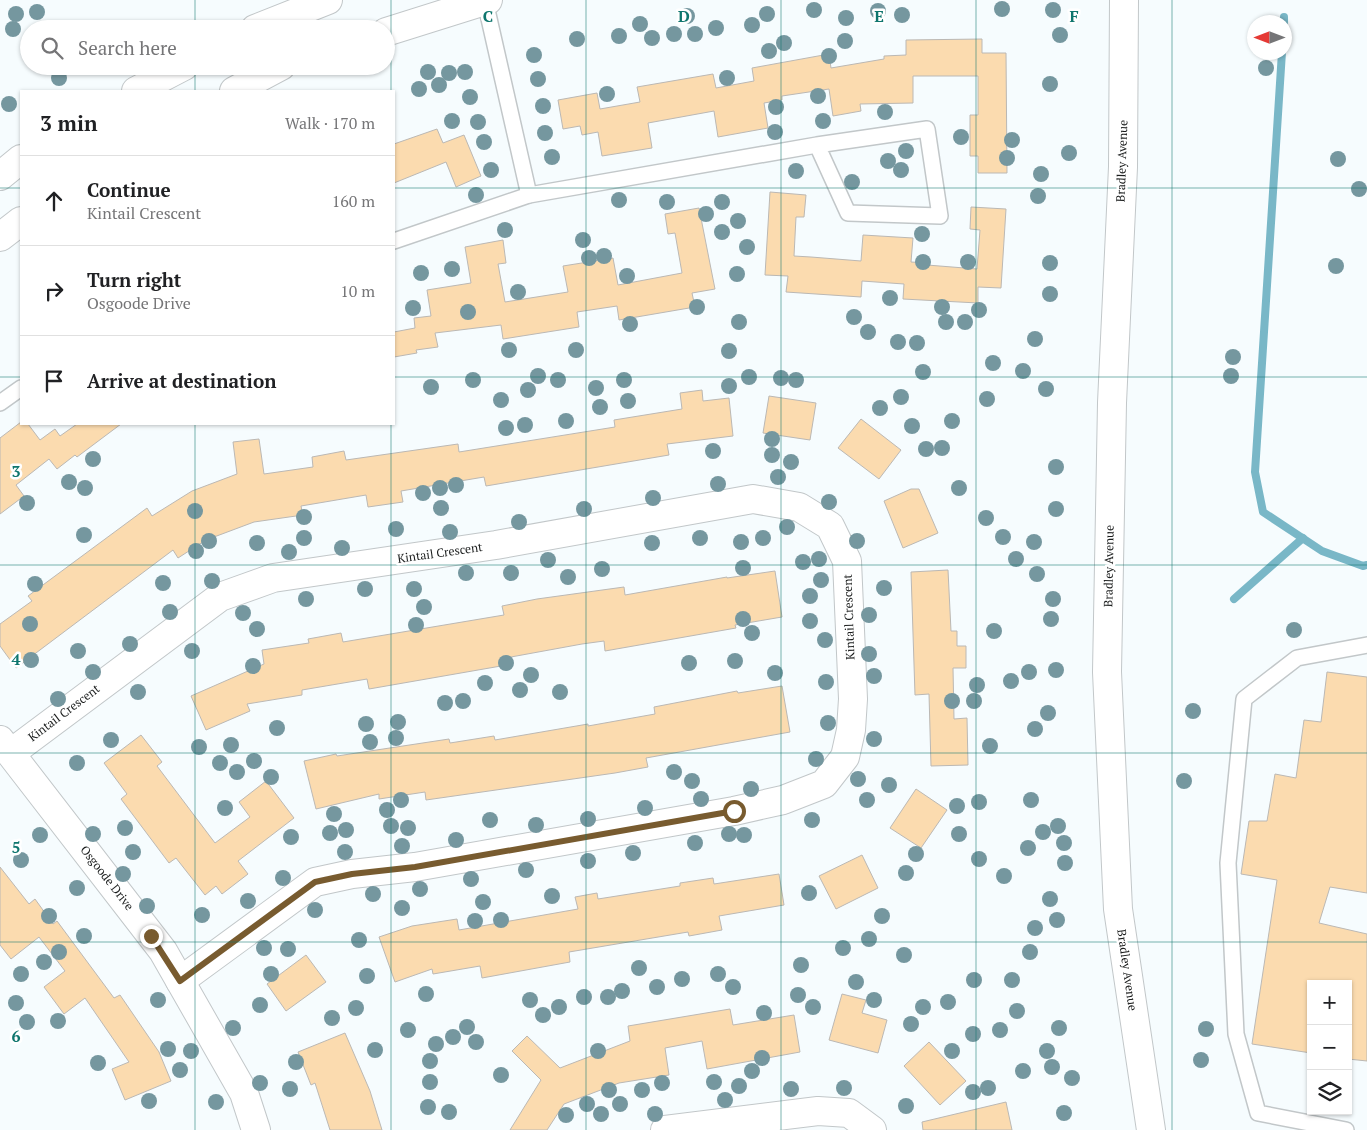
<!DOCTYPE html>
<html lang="en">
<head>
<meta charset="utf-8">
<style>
	:root { --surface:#fff; --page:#f6f6f6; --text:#202124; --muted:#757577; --line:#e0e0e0 }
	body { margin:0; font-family:"PT Serif",serif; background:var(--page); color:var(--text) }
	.controls { position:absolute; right:15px; bottom:15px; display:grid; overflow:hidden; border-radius:0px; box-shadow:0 1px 4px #0004 }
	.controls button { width:45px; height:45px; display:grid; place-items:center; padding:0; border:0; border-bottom:1px solid var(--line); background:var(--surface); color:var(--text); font:25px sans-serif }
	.compass { position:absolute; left:1247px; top:15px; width:45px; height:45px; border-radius:50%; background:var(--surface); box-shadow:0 1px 4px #0004; rotate:270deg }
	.stop { position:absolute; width:15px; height:15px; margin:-11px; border:4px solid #785b2f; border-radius:50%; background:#fff }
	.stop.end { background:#785b2f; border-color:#fff; box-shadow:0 1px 5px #0008 }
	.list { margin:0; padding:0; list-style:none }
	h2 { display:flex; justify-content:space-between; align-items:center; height:65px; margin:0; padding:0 20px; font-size:21px }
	h2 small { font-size:16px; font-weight:400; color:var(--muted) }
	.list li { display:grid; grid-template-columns:32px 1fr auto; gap:15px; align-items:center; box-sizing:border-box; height:90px; padding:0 20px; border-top:1px solid var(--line) }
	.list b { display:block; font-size:19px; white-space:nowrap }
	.list p { margin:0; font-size:16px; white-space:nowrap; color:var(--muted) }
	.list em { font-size:16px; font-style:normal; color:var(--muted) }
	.icon { flex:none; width:28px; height:28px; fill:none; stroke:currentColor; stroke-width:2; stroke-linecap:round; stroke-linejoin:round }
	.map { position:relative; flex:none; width:1367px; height:1130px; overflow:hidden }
	.search { position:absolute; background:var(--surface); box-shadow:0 1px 4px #0004; left:20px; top:20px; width:375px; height:55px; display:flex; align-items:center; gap:12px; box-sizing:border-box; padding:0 18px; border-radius:28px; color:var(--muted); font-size:19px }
	.panel { position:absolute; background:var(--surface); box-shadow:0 1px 4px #0004; left:20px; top:90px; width:375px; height:335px; border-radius:0px }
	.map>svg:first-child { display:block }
</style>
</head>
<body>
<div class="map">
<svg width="1367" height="1130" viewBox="0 0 1367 1130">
	<rect width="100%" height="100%" fill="#f6fcfe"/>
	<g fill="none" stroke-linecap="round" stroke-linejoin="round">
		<g stroke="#79b7c7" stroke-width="8">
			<polyline points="1284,22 1284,17"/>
			<polyline points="1282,52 1255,472 1263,512 1322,551 1363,566 1367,565"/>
			<polyline points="1234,599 1303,538"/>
		</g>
	</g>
	<g fill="#fbdbaf" stroke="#bbb8b4">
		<polygon points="982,39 982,53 1006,53 1007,173 978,173 978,156 970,156 970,115 978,115 978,76 913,76 913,103 860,104 861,111 833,116 829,89 782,96 782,100 764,103 768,128 718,137 714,111 648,123 652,148 602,156 598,132 582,135 580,126 563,129 558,100 597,93 600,109 640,102 637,87 713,74 716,88 754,81 752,68 829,54 831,68 884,59 884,56 906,55 906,40"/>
		<polygon points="437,129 443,143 464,135 481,176 456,187 446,162 394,183 394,144"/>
		<polygon points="770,192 806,195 804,217 796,217 794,256 811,257 861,261 863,235 913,238 911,262 928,263 927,265 977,269 980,230 970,229 971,207 1006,209 1001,288 978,287 978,303 903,299 904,284 862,281 861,297 786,292 788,276 765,275"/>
		<polygon points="699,208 715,289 692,293 695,307 619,320 617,306 577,312 579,327 503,339 501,325 435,333 438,347 416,350 417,353 394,357 394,332 415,328 414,318 431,316 427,290 471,283 465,247 503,240 506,263 498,264 505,302 568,292 563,266 613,258 618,285 682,273 675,233 668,234 665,214"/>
		<polygon points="702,390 703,401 729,398 733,436 667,444 669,455 533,478 486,486 484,477 401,491 403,502 368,507 366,495 301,506 303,515 254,522 206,540 178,558 173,550 16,668 0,646 0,624 32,601 28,596 147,508 152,516 192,491 237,474 233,442 259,439 264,474 313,467 312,457 344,451 346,460 458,444 459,452 615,427 614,420 682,409 680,393"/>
		<polygon points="769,396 816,403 810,440 763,433"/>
		<polygon points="861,419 901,450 879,479 838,448"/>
		<polygon points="21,422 28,424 40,440 55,429 60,436 77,424 121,424 77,457 75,455 57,469 49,459 16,485 24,496 0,514 0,438"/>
		<polygon points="911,489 919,489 938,533 903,548 884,501"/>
		<polygon points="948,570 951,631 957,631 957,646 966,646 966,668 953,668 954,719 967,718 968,765 931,766 929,694 915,695 911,572"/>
		<polygon points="775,571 782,617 735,625 736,628 605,651 604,641 582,644 500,659 501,666 369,689 367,679 302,690 302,695 247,704 250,711 206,730 191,696 264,664 262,650 309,643 308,639 341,633 343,642 504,615 502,606 537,599 624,587 625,595 727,577 727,578"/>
		<polygon points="1327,672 1367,677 1367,893 1330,887 1319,923 1367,934 1367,1061 1348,1059 1348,984 1311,984 1311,1053 1252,1044 1277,880 1241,874 1249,821 1267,821 1275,774 1296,778 1304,720 1321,722"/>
		<polygon points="782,686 790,732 646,758 648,767 615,773 426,800 425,792 379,799 379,794 316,809 304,761 336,754 337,756 449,739 450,743 494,736 495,740 588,724 588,726 655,714 654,707 737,691 738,693"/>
		<polygon points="141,735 162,762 157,766 215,843 250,817 239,802 266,781 294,818 238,861 248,874 222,894 216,886 205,895 176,858 169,863 121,799 127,794 104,763"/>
		<polygon points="916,789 947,810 921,848 890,828"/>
		<polygon points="862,855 878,888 836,909 819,876"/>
		<polygon points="0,867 29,904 35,899 53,924 57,921 114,998 120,995 159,1052 171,1081 125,1100 112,1069 129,1062 85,998 64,1014 44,987 65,971 39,937 11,959 0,945"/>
		<polygon points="779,874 784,905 719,916 722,930 689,936 688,932 569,952 570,962 482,978 480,966 433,974 432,969 395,982 379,937 412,926 457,919 459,930 578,909 575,897 597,893 598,899 680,886 680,883 713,878 714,884"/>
		<polygon points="306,955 326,982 286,1011 267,984"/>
		<polygon points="842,994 866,1000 862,1013 887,1020 878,1053 829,1040"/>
		<polygon points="730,1009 733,1025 794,1015 800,1052 707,1069 702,1041 665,1048 669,1075 619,1083 564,1104 547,1130 510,1130 541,1080 512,1051 527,1036 560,1068 630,1041 628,1026"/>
		<polygon points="345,1033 370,1091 382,1130 330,1130 315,1083 311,1085 298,1052"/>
		<polygon points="929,1042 966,1081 940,1105 904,1066"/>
		<polygon points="1006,1102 1012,1130 923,1130 922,1122"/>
	</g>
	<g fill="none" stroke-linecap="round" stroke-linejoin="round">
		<defs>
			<g id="service">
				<polyline points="485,1 529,195"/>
				<polyline points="394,241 529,195 817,145 927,129 940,216 848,213 817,145"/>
				<polyline points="0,403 21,388"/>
				<polyline points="1346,1130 1258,1113 1236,1034 1228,863 1244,699 1297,658 1367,645"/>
			</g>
			<g id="minor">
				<polyline points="11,753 220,597 273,578 496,545 753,499 799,507 830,526 847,561 853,699 851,730 845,757 824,784 783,800 734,811 415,867 352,874 315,882 180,981"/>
				<polyline points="665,1130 818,1111 849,1113 872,1130"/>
			</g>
			<g id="tertiary">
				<polyline points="255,29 328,0"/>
				<polyline points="386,32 488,0"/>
				<polyline points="136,91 184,66"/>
				<polyline points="234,91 281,66"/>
				<polyline points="0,176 21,159"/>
				<polyline points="0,237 21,221"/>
				<polyline points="0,740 163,951 244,1093 256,1130"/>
			</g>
			<polyline id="secondary" points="1124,0 1123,167 1112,403 1107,672 1118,909 1151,1130"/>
		</defs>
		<use href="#service" stroke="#c2c7c9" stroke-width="18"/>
		<use href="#minor" stroke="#c2c7c9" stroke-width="30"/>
		<use href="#tertiary" stroke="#c2c7c9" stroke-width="30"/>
		<use href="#secondary" stroke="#c2c7c9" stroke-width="30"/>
		<use href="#service" stroke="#fff" stroke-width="15"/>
		<use href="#minor" stroke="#fff" stroke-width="28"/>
		<use href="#tertiary" stroke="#fff" stroke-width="28"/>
		<use href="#secondary" stroke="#fff" stroke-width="28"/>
	</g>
	<g fill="#75979f">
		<circle cx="1002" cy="9" r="8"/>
		<circle cx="814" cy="10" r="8"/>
		<circle cx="1053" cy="10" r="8"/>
		<circle cx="878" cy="11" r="8"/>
		<circle cx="37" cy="12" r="8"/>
		<circle cx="16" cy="14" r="8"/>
		<circle cx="767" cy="14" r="8"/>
		<circle cx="902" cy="15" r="8"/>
		<circle cx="687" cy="16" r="8"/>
		<circle cx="846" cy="18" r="8"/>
		<circle cx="640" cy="24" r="8"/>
		<circle cx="752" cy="25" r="8"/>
		<circle cx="716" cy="28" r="8"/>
		<circle cx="13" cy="29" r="8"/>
		<circle cx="674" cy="34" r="8"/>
		<circle cx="695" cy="34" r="8"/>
		<circle cx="1060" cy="35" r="8"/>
		<circle cx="619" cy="36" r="8"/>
		<circle cx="652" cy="38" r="8"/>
		<circle cx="577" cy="39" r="8"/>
		<circle cx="845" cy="41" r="8"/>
		<circle cx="784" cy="43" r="8"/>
		<circle cx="769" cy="51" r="8"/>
		<circle cx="534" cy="55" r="8"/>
		<circle cx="829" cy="56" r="8"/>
		<circle cx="1266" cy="68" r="8"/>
		<circle cx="428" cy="72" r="8"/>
		<circle cx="465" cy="72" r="8"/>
		<circle cx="449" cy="73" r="8"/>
		<circle cx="59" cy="78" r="8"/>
		<circle cx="727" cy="78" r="8"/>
		<circle cx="538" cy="79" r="8"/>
		<circle cx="1050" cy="84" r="8"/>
		<circle cx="439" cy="85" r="8"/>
		<circle cx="419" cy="89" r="8"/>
		<circle cx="607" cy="94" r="8"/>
		<circle cx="818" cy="96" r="8"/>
		<circle cx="470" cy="97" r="8"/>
		<circle cx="9" cy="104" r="8"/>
		<circle cx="543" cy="106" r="8"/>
		<circle cx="776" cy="107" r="8"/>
		<circle cx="885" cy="112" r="8"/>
		<circle cx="452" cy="121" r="8"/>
		<circle cx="823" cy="121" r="8"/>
		<circle cx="478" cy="122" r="8"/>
		<circle cx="775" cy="132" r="8"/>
		<circle cx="545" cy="133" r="8"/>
		<circle cx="961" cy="137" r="8"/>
		<circle cx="1012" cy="140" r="8"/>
		<circle cx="484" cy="142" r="8"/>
		<circle cx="906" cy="151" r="8"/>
		<circle cx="1069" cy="153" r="8"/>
		<circle cx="552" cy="157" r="8"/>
		<circle cx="1007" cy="158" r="8"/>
		<circle cx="1338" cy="159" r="8"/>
		<circle cx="888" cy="161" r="8"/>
		<circle cx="491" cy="170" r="8"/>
		<circle cx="901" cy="170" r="8"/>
		<circle cx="796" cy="171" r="8"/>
		<circle cx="1041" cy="174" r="8"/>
		<circle cx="852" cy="182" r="8"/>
		<circle cx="1359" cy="189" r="8"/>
		<circle cx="476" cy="195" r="8"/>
		<circle cx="1038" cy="196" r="8"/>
		<circle cx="619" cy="200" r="8"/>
		<circle cx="667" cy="202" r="8"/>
		<circle cx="722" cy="202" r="8"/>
		<circle cx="706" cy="214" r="8"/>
		<circle cx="738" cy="221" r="8"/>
		<circle cx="505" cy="230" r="8"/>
		<circle cx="722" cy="232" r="8"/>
		<circle cx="922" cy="234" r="8"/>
		<circle cx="583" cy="240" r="8"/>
		<circle cx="747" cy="247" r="8"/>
		<circle cx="604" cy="256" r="8"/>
		<circle cx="589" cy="258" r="8"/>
		<circle cx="923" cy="262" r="8"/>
		<circle cx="968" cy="262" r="8"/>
		<circle cx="1050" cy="263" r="8"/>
		<circle cx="1336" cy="266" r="8"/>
		<circle cx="452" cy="269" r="8"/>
		<circle cx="421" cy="273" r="8"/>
		<circle cx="737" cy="274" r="8"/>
		<circle cx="627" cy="276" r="8"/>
		<circle cx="518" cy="292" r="8"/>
		<circle cx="1050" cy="294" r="8"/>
		<circle cx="890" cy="298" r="8"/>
		<circle cx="697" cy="307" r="8"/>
		<circle cx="942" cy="307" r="8"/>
		<circle cx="413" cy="308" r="8"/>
		<circle cx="979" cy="310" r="8"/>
		<circle cx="468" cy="312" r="8"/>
		<circle cx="854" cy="317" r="8"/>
		<circle cx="739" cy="322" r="8"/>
		<circle cx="946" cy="322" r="8"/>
		<circle cx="965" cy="322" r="8"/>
		<circle cx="630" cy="324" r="8"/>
		<circle cx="868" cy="332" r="8"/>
		<circle cx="1035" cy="339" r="8"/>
		<circle cx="898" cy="342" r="8"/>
		<circle cx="917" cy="343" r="8"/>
		<circle cx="509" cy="350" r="8"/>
		<circle cx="576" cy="350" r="8"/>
		<circle cx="729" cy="351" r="8"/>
		<circle cx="1233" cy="357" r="8"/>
		<circle cx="993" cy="363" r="8"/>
		<circle cx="1023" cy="371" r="8"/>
		<circle cx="923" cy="372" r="8"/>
		<circle cx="538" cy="376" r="8"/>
		<circle cx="1231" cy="376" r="8"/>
		<circle cx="749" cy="377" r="8"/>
		<circle cx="781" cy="378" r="8"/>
		<circle cx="473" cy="380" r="8"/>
		<circle cx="558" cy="380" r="8"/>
		<circle cx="624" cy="380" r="8"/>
		<circle cx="796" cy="380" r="8"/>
		<circle cx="729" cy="386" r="8"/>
		<circle cx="431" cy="387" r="8"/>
		<circle cx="596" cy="388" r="8"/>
		<circle cx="1046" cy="389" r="8"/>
		<circle cx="528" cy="390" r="8"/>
		<circle cx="901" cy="397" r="8"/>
		<circle cx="987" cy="399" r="8"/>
		<circle cx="501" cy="400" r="8"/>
		<circle cx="628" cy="401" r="8"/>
		<circle cx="600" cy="407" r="8"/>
		<circle cx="880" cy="408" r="8"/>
		<circle cx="566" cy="421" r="8"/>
		<circle cx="952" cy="421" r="8"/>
		<circle cx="525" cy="425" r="8"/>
		<circle cx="912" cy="426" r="8"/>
		<circle cx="506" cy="428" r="8"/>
		<circle cx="772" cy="439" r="8"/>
		<circle cx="942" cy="448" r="8"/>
		<circle cx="926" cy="449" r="8"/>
		<circle cx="713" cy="451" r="8"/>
		<circle cx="772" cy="455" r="8"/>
		<circle cx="93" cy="459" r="8"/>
		<circle cx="791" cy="462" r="8"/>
		<circle cx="1056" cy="467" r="8"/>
		<circle cx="778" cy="477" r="8"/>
		<circle cx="69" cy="482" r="8"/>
		<circle cx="718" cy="484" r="8"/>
		<circle cx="456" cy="485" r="8"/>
		<circle cx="85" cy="488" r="8"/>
		<circle cx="440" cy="488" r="8"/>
		<circle cx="959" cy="488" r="8"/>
		<circle cx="423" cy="493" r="8"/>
		<circle cx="653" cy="498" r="8"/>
		<circle cx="829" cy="502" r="8"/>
		<circle cx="27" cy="503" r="8"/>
		<circle cx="441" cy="508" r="8"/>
		<circle cx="584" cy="509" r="8"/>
		<circle cx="1056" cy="509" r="8"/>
		<circle cx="195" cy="511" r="8"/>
		<circle cx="304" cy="517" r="8"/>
		<circle cx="986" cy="518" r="8"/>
		<circle cx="519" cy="522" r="8"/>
		<circle cx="787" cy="527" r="8"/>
		<circle cx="396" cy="529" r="8"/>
		<circle cx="450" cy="532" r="8"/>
		<circle cx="84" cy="535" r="8"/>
		<circle cx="1003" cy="537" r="8"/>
		<circle cx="304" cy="538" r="8"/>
		<circle cx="700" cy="538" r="8"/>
		<circle cx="763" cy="538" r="8"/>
		<circle cx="209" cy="541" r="8"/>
		<circle cx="857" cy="541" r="8"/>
		<circle cx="741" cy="542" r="8"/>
		<circle cx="1034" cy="542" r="8"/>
		<circle cx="257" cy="543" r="8"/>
		<circle cx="652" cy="543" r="8"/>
		<circle cx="342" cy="548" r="8"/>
		<circle cx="196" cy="551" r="8"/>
		<circle cx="289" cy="552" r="8"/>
		<circle cx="819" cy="559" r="8"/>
		<circle cx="1016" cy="559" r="8"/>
		<circle cx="548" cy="560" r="8"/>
		<circle cx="803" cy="562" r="8"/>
		<circle cx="743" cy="568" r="8"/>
		<circle cx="602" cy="569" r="8"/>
		<circle cx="466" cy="573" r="8"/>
		<circle cx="511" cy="573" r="8"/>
		<circle cx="1037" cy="574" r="8"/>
		<circle cx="568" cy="577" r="8"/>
		<circle cx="821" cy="580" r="8"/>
		<circle cx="212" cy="581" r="8"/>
		<circle cx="163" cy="583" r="8"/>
		<circle cx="35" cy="584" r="8"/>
		<circle cx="884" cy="588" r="8"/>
		<circle cx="365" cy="589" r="8"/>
		<circle cx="414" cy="589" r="8"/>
		<circle cx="810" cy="596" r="8"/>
		<circle cx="306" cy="599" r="8"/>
		<circle cx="1053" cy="599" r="8"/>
		<circle cx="424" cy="607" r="8"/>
		<circle cx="170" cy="612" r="8"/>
		<circle cx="243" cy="613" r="8"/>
		<circle cx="869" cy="615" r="8"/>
		<circle cx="743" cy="619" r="8"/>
		<circle cx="1051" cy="619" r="8"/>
		<circle cx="810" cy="621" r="8"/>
		<circle cx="30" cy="624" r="8"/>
		<circle cx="416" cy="625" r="8"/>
		<circle cx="257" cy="629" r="8"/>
		<circle cx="1294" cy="630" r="8"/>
		<circle cx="994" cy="631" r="8"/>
		<circle cx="752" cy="633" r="8"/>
		<circle cx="825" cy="640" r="8"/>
		<circle cx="130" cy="644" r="8"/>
		<circle cx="78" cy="651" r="8"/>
		<circle cx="192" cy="651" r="8"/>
		<circle cx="869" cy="654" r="8"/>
		<circle cx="31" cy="660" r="8"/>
		<circle cx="735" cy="661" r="8"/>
		<circle cx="506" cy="663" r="8"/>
		<circle cx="689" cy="663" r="8"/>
		<circle cx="253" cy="666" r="8"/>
		<circle cx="1056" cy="670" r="8"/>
		<circle cx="93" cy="672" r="8"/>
		<circle cx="1029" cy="672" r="8"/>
		<circle cx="775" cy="673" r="8"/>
		<circle cx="531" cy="675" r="8"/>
		<circle cx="874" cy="676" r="8"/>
		<circle cx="1011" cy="681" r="8"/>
		<circle cx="826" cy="682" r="8"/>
		<circle cx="485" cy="683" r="8"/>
		<circle cx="977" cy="685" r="8"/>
		<circle cx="520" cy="690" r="8"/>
		<circle cx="138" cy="692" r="8"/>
		<circle cx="560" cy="692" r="8"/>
		<circle cx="58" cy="699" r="8"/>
		<circle cx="463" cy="701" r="8"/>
		<circle cx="952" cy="701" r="8"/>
		<circle cx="974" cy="701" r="8"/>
		<circle cx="445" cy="703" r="8"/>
		<circle cx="1193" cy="711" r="8"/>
		<circle cx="1048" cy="713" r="8"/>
		<circle cx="398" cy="722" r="8"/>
		<circle cx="828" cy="723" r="8"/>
		<circle cx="366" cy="724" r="8"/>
		<circle cx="277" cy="728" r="8"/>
		<circle cx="1035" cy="729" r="8"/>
		<circle cx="396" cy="738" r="8"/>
		<circle cx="874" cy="739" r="8"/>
		<circle cx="111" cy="740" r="8"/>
		<circle cx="370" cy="742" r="8"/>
		<circle cx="231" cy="745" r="8"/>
		<circle cx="990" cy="746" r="8"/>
		<circle cx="199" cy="747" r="8"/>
		<circle cx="816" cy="759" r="8"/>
		<circle cx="254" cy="761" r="8"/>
		<circle cx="77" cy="763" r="8"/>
		<circle cx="220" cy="763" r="8"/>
		<circle cx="237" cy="772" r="8"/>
		<circle cx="674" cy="772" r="8"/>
		<circle cx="271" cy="777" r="8"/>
		<circle cx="858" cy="779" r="8"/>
		<circle cx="692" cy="781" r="8"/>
		<circle cx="1184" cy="781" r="8"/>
		<circle cx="889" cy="785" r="8"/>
		<circle cx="751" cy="789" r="8"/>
		<circle cx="701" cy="799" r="8"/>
		<circle cx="401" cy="800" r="8"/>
		<circle cx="867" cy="800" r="8"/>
		<circle cx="1031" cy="800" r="8"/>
		<circle cx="979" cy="802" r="8"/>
		<circle cx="957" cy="806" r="8"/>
		<circle cx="225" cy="808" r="8"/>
		<circle cx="645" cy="808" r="8"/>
		<circle cx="387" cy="810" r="8"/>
		<circle cx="334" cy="814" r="8"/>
		<circle cx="588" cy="819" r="8"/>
		<circle cx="490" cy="820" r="8"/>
		<circle cx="812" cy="820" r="8"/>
		<circle cx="536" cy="825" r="8"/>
		<circle cx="391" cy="826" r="8"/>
		<circle cx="1058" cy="826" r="8"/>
		<circle cx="125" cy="828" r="8"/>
		<circle cx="408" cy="828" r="8"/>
		<circle cx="346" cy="830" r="8"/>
		<circle cx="1043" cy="832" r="8"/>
		<circle cx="330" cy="833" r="8"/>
		<circle cx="93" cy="834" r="8"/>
		<circle cx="729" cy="834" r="8"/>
		<circle cx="959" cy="834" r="8"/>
		<circle cx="40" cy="835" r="8"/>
		<circle cx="744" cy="835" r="8"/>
		<circle cx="291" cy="837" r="8"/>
		<circle cx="456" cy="840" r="8"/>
		<circle cx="695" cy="843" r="8"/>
		<circle cx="1064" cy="843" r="8"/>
		<circle cx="402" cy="846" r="8"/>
		<circle cx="1028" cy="848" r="8"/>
		<circle cx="133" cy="852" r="8"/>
		<circle cx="345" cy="852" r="8"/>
		<circle cx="633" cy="853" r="8"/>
		<circle cx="916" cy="854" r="8"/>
		<circle cx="979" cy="859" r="8"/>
		<circle cx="21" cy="860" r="8"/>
		<circle cx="588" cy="861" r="8"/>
		<circle cx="1065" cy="863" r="8"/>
		<circle cx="526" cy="870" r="8"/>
		<circle cx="906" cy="873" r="8"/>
		<circle cx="123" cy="874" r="8"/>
		<circle cx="1004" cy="876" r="8"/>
		<circle cx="283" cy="878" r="8"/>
		<circle cx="471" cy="879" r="8"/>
		<circle cx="77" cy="888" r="8"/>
		<circle cx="420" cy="889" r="8"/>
		<circle cx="809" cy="893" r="8"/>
		<circle cx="373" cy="894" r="8"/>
		<circle cx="552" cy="896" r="8"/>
		<circle cx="1050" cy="899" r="8"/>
		<circle cx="248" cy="901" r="8"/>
		<circle cx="483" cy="902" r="8"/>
		<circle cx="147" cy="906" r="8"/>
		<circle cx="402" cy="908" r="8"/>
		<circle cx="315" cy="910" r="8"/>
		<circle cx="202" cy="915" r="8"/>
		<circle cx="49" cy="916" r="8"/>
		<circle cx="882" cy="916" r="8"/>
		<circle cx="501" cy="920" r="8"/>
		<circle cx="1057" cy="920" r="8"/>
		<circle cx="475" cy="921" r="8"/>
		<circle cx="1035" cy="928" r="8"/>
		<circle cx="84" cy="936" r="8"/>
		<circle cx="869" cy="939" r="8"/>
		<circle cx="359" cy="940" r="8"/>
		<circle cx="264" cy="948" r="8"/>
		<circle cx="843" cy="948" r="8"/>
		<circle cx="288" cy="949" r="8"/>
		<circle cx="59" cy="952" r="8"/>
		<circle cx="1030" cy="952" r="8"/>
		<circle cx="904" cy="955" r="8"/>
		<circle cx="44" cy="962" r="8"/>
		<circle cx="801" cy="965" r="8"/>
		<circle cx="639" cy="968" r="8"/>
		<circle cx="21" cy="974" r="8"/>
		<circle cx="271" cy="974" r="8"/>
		<circle cx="718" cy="974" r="8"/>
		<circle cx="367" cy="976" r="8"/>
		<circle cx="682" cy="979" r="8"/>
		<circle cx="974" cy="980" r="8"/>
		<circle cx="1012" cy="980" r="8"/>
		<circle cx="856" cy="982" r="8"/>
		<circle cx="657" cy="987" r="8"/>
		<circle cx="733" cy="987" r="8"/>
		<circle cx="622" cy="991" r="8"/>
		<circle cx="426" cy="994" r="8"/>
		<circle cx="798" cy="995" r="8"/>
		<circle cx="584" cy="997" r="8"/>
		<circle cx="608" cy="997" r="8"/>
		<circle cx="158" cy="1000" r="8"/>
		<circle cx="530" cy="1000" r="8"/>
		<circle cx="874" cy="1000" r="8"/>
		<circle cx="948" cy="1002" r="8"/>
		<circle cx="16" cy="1003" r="8"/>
		<circle cx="260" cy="1005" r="8"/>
		<circle cx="559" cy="1007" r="8"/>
		<circle cx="813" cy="1007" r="8"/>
		<circle cx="923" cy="1007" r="8"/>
		<circle cx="356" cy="1008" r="8"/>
		<circle cx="1017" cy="1011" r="8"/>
		<circle cx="764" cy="1013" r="8"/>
		<circle cx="543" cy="1015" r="8"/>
		<circle cx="332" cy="1018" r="8"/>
		<circle cx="58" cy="1021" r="8"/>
		<circle cx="27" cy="1022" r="8"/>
		<circle cx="911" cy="1024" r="8"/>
		<circle cx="467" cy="1027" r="8"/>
		<circle cx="233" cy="1028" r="8"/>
		<circle cx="1059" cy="1028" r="8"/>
		<circle cx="1206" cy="1029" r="8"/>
		<circle cx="408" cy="1030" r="8"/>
		<circle cx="1000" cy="1030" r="8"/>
		<circle cx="973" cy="1034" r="8"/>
		<circle cx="453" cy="1037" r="8"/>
		<circle cx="476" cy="1042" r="8"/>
		<circle cx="436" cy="1044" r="8"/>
		<circle cx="168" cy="1049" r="8"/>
		<circle cx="375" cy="1050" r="8"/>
		<circle cx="191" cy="1051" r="8"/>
		<circle cx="598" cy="1051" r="8"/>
		<circle cx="952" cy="1051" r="8"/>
		<circle cx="1047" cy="1051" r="8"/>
		<circle cx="762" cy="1058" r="8"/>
		<circle cx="1201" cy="1060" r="8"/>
		<circle cx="430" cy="1061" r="8"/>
		<circle cx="296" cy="1062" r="8"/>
		<circle cx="98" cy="1063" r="8"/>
		<circle cx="1052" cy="1067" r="8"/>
		<circle cx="180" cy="1070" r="8"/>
		<circle cx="752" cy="1071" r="8"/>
		<circle cx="1023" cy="1071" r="8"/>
		<circle cx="501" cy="1075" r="8"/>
		<circle cx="1072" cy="1078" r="8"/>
		<circle cx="430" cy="1082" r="8"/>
		<circle cx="714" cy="1082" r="8"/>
		<circle cx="260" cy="1083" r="8"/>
		<circle cx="662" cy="1083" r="8"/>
		<circle cx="739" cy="1086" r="8"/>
		<circle cx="844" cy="1088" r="8"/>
		<circle cx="988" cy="1088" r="8"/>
		<circle cx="290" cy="1089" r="8"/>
		<circle cx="791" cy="1089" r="8"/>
		<circle cx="609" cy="1090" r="8"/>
		<circle cx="642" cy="1090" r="8"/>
		<circle cx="973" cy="1092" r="8"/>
		<circle cx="725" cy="1100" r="8"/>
		<circle cx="149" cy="1101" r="8"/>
		<circle cx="216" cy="1102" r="8"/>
		<circle cx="587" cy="1104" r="8"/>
		<circle cx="620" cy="1104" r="8"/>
		<circle cx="906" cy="1106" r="8"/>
		<circle cx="428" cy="1107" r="8"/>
		<circle cx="449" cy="1112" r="8"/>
		<circle cx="1064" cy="1113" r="8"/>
		<circle cx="601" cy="1114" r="8"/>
		<circle cx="655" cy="1114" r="8"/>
		<circle cx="566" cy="1115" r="8"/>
	</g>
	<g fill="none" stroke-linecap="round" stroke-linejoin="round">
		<polyline stroke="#785b2f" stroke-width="6" points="151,936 180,981 315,882 352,874 415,867 734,811"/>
	</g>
	<path fill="none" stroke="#0f766e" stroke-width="1" stroke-opacity="0.55" d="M195,0V29M391,0V91M586,0V1130M781,0V1130M976,0V1130M1172,0V1130M195,66V91M0,188H21M394,188H1367M0,377H21M394,377H1367M195,424V1130M391,424V1130M0,565H1367M0,753H1367M0,942H1367"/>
	<g text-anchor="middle" stroke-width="5" stroke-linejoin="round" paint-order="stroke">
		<g font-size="12" fill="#1b1d1d" stroke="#fff">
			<text transform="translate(1122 161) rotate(-88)" y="4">Bradley Avenue</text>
			<text transform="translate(440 553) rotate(-8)" y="4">Kintail Crescent</text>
			<text transform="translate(1109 566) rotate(-89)" y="4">Bradley Avenue</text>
			<text transform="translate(849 617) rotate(-92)" y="4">Kintail Crescent</text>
			<text transform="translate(64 713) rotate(-37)" y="4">Kintail Crescent</text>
			<text transform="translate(107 878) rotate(52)" y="4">Osgoode Drive</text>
			<text transform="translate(1127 970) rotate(82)" y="4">Bradley Avenue</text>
		</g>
	</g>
	<g font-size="16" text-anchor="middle" font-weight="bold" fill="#0f766e" stroke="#fff" stroke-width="5" stroke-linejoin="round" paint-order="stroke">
		<text x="488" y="22">C</text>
		<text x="684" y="22">D</text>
		<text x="879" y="22">E</text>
		<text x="1074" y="22">F</text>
		<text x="16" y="477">3</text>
		<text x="16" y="665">4</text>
		<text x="16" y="853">5</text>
		<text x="16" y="1042">6</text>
	</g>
</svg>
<div class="controls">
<button>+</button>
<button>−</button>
<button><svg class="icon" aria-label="layers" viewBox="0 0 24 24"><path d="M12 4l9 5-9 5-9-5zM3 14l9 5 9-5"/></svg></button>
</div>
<svg class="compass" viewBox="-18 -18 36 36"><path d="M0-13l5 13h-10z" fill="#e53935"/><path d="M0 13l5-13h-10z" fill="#757577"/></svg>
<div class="stop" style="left:734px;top:811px"></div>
<div class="stop end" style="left:151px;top:936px"></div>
<div class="search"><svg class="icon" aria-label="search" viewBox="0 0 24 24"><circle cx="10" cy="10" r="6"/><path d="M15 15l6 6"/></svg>Search here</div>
<section class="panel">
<h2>3 min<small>Walk · 170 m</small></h2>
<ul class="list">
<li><svg class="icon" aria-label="ahead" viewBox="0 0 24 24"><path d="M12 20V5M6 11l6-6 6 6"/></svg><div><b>Continue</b><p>Kintail Crescent</p></div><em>160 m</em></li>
<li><svg class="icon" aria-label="right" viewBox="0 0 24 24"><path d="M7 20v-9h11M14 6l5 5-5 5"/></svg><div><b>Turn right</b><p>Osgoode Drive</p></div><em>10 m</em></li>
<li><svg class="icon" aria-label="arrive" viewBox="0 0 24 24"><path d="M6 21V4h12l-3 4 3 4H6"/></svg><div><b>Arrive at destination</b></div></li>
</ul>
</section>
</div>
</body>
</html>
